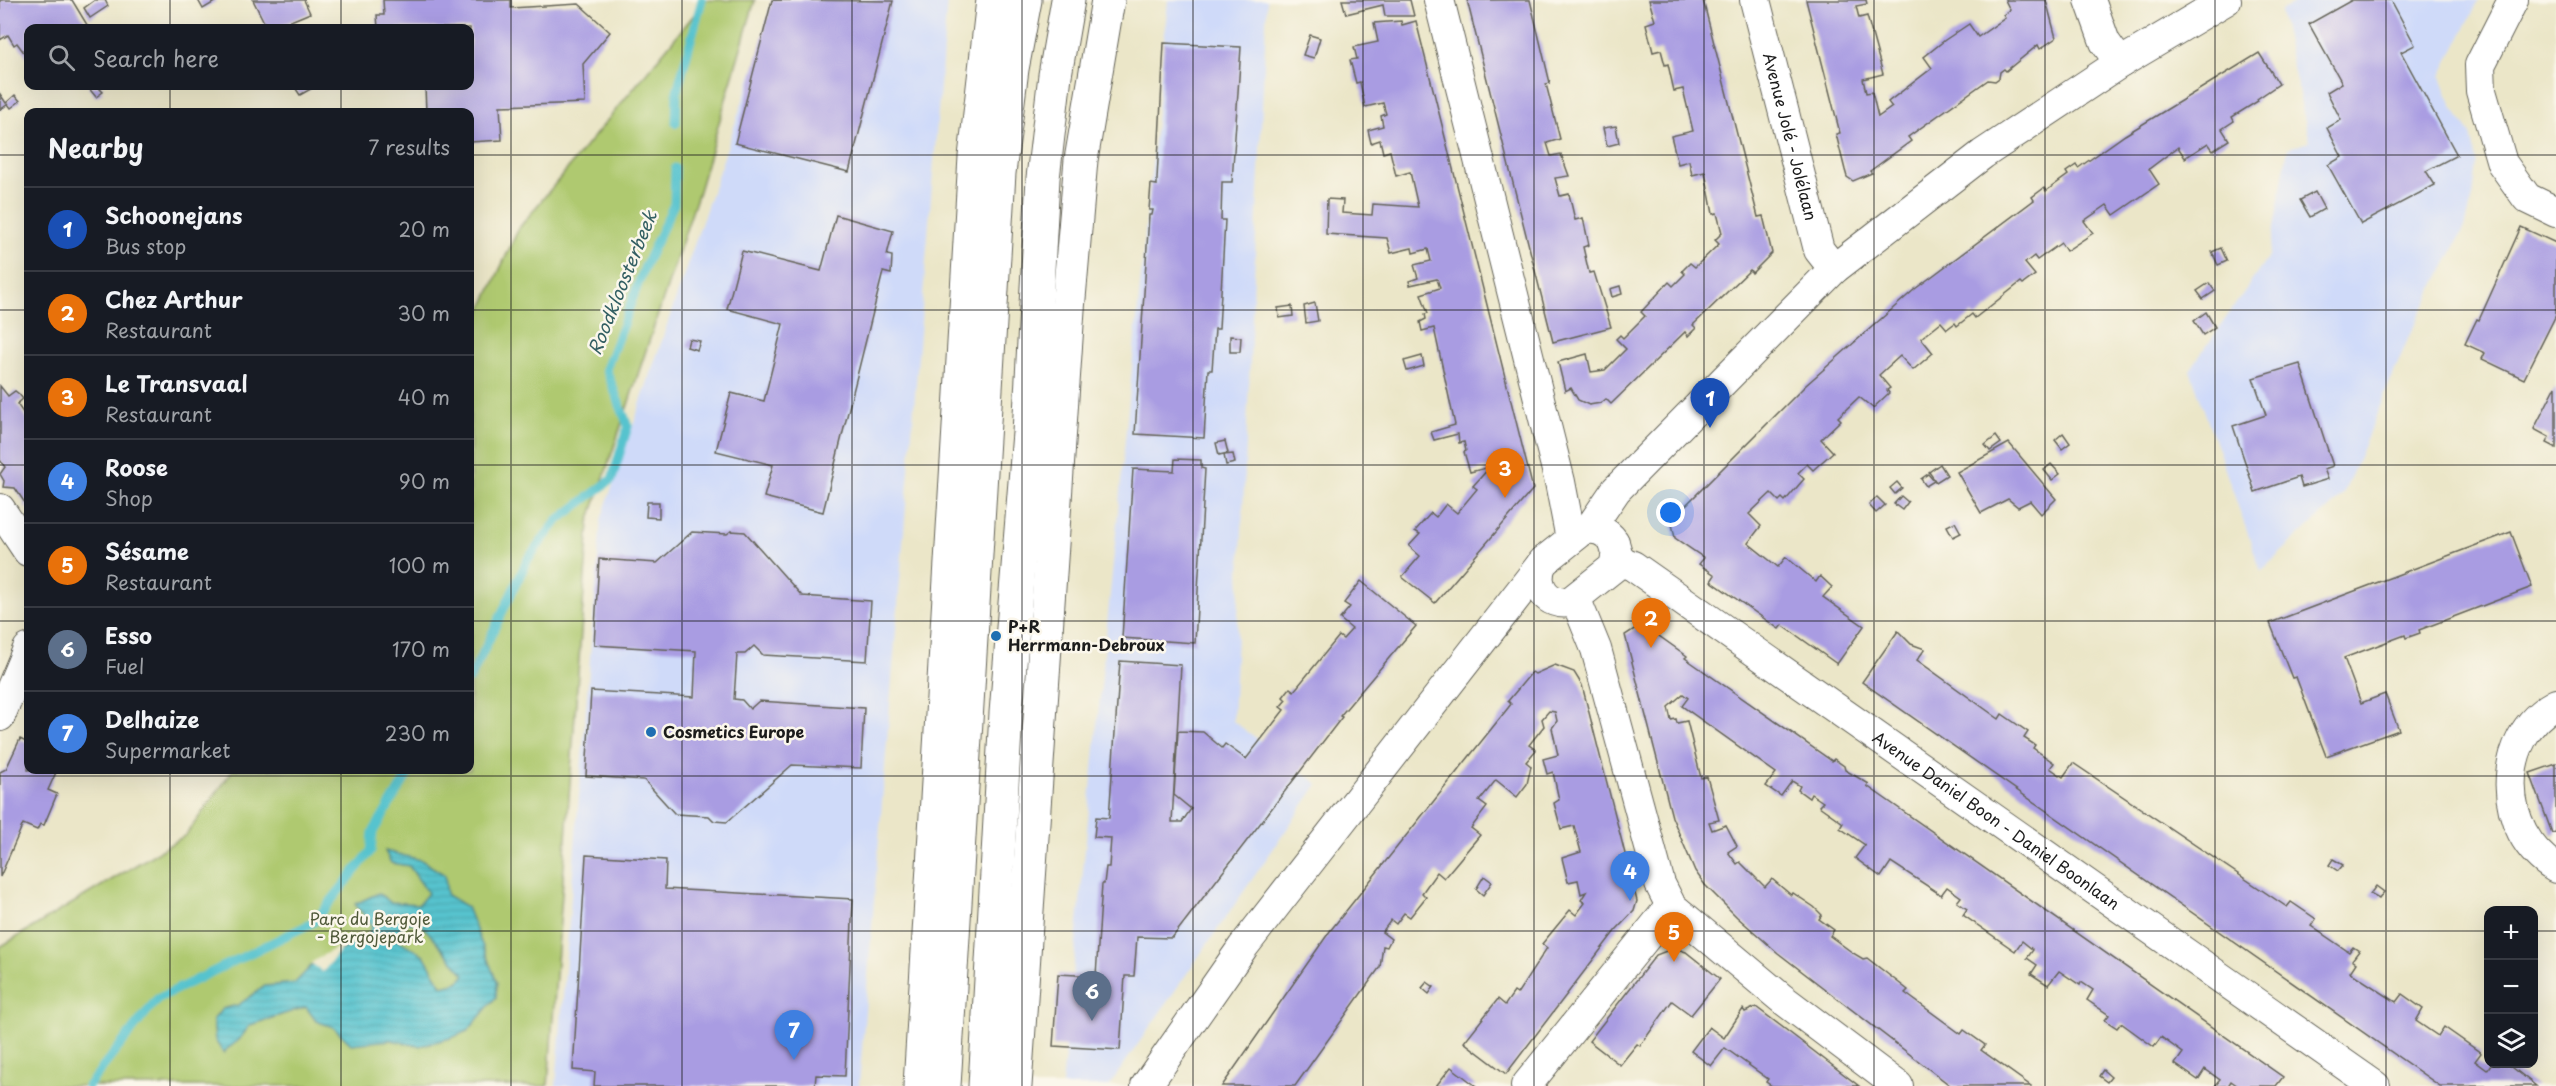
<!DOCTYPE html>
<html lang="en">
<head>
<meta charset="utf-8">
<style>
	:root { --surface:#171b24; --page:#20242c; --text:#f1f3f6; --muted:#9ea1a6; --line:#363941; --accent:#db2777 }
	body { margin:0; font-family:"Playpen Sans",sans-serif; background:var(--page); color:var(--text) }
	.controls { position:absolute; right:18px; bottom:18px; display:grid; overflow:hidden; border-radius:12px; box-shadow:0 6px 24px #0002 }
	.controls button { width:54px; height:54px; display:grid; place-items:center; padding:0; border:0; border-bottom:2px solid var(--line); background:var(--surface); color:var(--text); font:30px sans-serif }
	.you { position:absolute; left:1671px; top:513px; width:21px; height:21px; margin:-15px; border:4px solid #fff; border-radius:50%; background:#1a73e8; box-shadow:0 0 0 9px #1a73e833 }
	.badge { display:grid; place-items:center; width:39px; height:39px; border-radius:50%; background:var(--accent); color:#fff; font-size:20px; font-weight:700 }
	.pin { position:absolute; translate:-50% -50px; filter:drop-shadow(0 2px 3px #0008) }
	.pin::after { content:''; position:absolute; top:32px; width:21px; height:18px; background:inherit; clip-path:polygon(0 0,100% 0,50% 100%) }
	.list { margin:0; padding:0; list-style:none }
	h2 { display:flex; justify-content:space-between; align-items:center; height:78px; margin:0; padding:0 24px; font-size:26px }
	h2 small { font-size:20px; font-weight:400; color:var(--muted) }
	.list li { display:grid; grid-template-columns:39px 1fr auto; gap:18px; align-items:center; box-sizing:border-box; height:84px; padding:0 24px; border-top:2px solid var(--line) }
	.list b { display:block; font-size:22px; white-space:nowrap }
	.list p { margin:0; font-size:20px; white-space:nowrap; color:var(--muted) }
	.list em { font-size:20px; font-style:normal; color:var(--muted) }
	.icon { flex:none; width:33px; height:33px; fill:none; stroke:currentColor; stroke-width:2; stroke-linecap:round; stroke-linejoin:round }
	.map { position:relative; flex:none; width:2556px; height:1086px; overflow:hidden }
	.search { position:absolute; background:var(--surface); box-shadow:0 6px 24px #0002; left:24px; top:24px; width:450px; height:66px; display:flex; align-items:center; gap:15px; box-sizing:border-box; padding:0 21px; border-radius:12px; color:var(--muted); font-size:22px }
	.panel { position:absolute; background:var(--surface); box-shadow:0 6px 24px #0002; left:24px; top:108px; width:450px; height:666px; border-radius:12px }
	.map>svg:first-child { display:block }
</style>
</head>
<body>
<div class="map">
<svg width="2556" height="1086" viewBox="0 0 2556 1086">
	<defs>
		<pattern id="water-rules" width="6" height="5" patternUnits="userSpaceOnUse" patternTransform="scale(1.5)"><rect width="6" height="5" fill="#56c3ce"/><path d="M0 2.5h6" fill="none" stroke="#4aa7b0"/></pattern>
	</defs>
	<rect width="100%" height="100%" fill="#fbf7ec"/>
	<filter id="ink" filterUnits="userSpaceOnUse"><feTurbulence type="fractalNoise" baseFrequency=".0167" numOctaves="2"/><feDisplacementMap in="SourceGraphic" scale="12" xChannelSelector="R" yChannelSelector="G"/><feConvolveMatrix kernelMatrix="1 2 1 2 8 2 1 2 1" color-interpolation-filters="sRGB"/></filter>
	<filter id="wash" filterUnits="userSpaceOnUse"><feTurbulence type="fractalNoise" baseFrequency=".008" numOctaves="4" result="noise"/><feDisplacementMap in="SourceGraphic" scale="24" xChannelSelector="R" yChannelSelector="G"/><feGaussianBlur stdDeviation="1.35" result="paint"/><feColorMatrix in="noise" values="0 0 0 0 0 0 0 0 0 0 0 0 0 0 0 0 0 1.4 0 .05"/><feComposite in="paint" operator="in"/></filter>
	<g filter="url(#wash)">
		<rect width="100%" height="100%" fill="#ebe6c8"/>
		<g fill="#cfdaf9">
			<polygon points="777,0 947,0 859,1086 556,1086 601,520"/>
			<polygon points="1168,0 1267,0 1233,721 1318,784 1109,1086 1062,1086"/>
			<polygon points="2301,0 2479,0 2441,76 2452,107 2471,134 2477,162 2473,197 2465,227 2410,334 2343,495 2261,571 2190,370 2269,256 2288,148 2310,142 2280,11"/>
		</g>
		<polygon fill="#afc96f" stroke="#667246" stroke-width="1.5" points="706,0 755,0 699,191 589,522 548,1086 0,1086 0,947 186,835 233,770 470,770 470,334 519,228"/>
		<path fill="url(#water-rules)" stroke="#397075" stroke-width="1.5" fill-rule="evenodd" d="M385,851L421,860L445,875L447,895L467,907L497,982L496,997L468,1031L451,1038L419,1046L391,1040L351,1044L333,1027L316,1021L306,1007L250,1025L239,1040L226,1050L224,1054L215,1040L213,1020L222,1009L238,1005L265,986L295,983L312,965L367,937L372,925L355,904L379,893L390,902L419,904L428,893L409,866L391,863ZM407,923L421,924L465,975L458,982L442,986L424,955L396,939L399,930Z"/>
		<polygon fill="#ebe6c8" points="346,943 323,972 311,963 330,951"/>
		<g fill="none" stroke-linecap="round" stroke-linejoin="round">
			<g stroke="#56c3ce" stroke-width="9">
				<polyline points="676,123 677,91 702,0"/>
				<polyline points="470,679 528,559 557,521 612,479 628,426 606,369 645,266 674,204 675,168"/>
				<polyline points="88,1086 157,999 314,922 371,851 373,832 411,770"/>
			</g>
		</g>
		<g id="blocks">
			<g fill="#a99ce2">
				<polygon points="0,0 72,0 89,28 28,28 28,58 17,43 14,45 8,35 0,40"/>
				<polygon points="95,0 105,0 108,6 90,18 84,8"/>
				<polygon points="198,0 218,0 203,9"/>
				<polygon points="253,0 304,0 310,13 274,28 267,28"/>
				<polygon points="383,0 511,0 511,8 579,4 610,32 583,64 585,103 500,106 502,140 470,142 470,112 426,112 425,86 470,86 470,28 378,28 377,15 384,15"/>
				<polygon points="772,0 893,1 849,172 735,143"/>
				<polygon points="1342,0 1410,0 1414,16 1385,16 1383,5 1346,14"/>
				<polygon points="1467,0 1530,0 1550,83 1546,84 1560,139 1547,143 1551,156 1561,154 1569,176 1555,178 1560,196 1569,194 1575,220 1583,218 1589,245 1583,247 1589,273 1594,272 1611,327 1553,342"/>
				<polygon points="1649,0 1703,0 1758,217 1763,216 1772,253 1752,273 1750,270 1693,325 1696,328 1688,336 1685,332 1611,404 1606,399 1601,403 1589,405 1578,400 1571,388 1565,391 1558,362 1587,354 1591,372 1605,370 1626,349 1616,339 1620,335 1623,338 1645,316 1641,312 1669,282 1673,286 1685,274 1682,271 1690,263 1695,267 1719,244 1715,240 1722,233 1717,213 1713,214 1705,172 1692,175 1689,161 1678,164 1671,136 1693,131 1683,89 1674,91 1668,64 1665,65 1661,50 1653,52 1646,24 1655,21"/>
				<polygon points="1806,0 1866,0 1867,4 1856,6 1859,18 1867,16 1883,74 1863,79 1866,93 1872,92 1878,117 1892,107 1888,102 1932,68 1924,57 1945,40 1969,24 1978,37 2005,18 2003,15 2010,10 2005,0 2046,0 2056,38 2040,49 2038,45 2006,71 2004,69 2000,72 1999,78 1995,81 1988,80 1908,137 1911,141 1870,171 1872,173 1853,181 1847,177 1845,170 1836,134 1840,133"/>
				<polygon points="2352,0 2391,0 2415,45 2401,52 2457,155 2426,171 2435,185 2361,224 2328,165 2342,157 2327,128 2341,120 2327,92 2342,83 2309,24"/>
				<polygon points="1401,21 1402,25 1416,21 1533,489 1435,603 1402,577 1420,556 1409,546 1420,534 1415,531 1431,513 1436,517 1446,504 1457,513 1477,489 1473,486 1490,467 1470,472 1464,452 1466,451 1464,442 1459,443 1458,434 1434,440 1431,432 1455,425 1434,328 1422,331 1420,322 1426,319 1425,314 1428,313 1421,294 1440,288 1437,279 1410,285 1409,281 1418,278 1414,265 1431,261 1428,249 1413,253 1412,248 1391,253 1387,238 1326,234 1327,199 1343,200 1342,213 1372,215 1373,204 1418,207 1410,172 1396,176 1390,151 1383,153 1380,140 1371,143 1368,130 1383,126 1381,116 1386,114 1383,103 1365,107 1360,82 1356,83 1350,60 1357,59 1354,47 1378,42 1374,23"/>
				<polygon points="1310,35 1320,38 1314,58 1303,55"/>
				<polygon points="1164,43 1241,47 1232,182 1222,182 1221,220 1225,220 1219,329 1215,329 1212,370 1208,370 1204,438 1135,434 1149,215 1152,215 1153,210 1149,210 1151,184 1157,185 1157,179"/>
				<polygon points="2259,53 2279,84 2257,99 2258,101 2232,117 2234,121 2222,129 2229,140 2213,150 2208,143 2185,158 2178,147 2149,169 2159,184 2114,215 2107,205 2084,221 2093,233 2066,251 2061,243 2037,260 2034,256 2025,263 2035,275 2023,284 2021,282 1975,318 1972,314 1957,326 1955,323 1947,329 1941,322 1921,338 1933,353 1913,370 1900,356 1879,375 1890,388 1887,390 1889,393 1873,408 1859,397 1838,417 1841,420 1821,439 1833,452 1813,470 1807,464 1798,473 1804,479 1785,501 1782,498 1779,501 1771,493 1749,514 1761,526 1748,543 1778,567 1786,557 1816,582 1820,576 1832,587 1823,597 1864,626 1837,664 1782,625 1779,629 1711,581 1715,575 1699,564 1704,558 1675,538 1672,524 1674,517 1806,385 1915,289 2034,200 2032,197 2044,188 2046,191 2068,175 2066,172 2076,165 2078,168 2081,166 2125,135"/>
				<polygon points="87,86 104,86 100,89 103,92 96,97"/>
				<polygon points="294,86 316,86 300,95"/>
				<polygon points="0,94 6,103 15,95 20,101 11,108 8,104 0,110"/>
				<polygon points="1616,126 1619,143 1607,146 1603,128"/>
				<polygon points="2315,192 2324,209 2310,217 2300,200"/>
				<polygon points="836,215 893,231 887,255 892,256 891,274 883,272 823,512 764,497 773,465 716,451 731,393 764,401 783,324 727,309 742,251 821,271"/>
				<polygon points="2521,227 2556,243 2556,315 2524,379 2482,359 2485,353 2465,344 2477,319 2479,320"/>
				<polygon points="2221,248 2227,261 2218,265 2212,252"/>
				<polygon points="2209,283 2215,291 2203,299 2197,291"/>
				<polygon points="1620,286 1622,294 1612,297 1610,289"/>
				<polygon points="1315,303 1318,321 1306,323 1304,306"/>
				<polygon points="1292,306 1293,316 1279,318 1278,308"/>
				<polygon points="2206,312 2215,327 2203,335 2194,321"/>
				<polygon points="1230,336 1241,337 1240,352 1230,352"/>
				<polygon points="689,339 700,341 697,350 687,347"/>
				<polygon points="1422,356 1424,366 1407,371 1404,361"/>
				<polygon points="2300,364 2333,466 2324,469 2328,479 2302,487 2299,477 2255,492 2233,426 2266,415 2253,378"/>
				<polygon points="0,386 8,396 15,391 19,394 23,399 17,404 28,420 28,508 25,507 25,503 15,488 3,487 4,481 0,474 5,467 0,460"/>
				<polygon points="2556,386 2556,448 2546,443 2549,437 2534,429"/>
				<polygon points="2063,433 2070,443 2062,449 2055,440"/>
				<polygon points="1996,436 2001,443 1990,451 1985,445"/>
				<polygon points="1225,441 1228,453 1219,455 1216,443"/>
				<polygon points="2009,443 2056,499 2041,514 2030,501 2018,507 2008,499 1981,513 1957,472"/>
				<polygon points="1233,454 1235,463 1226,465 1224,455"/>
				<polygon points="1175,459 1201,460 1201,468 1205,469 1195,643 1122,638 1133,469 1174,471"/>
				<polygon points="1940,464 1947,475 1936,482 1929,472"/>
				<polygon points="2051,464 2060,474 2052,480 2044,470"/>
				<polygon points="1928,474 1934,481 1926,486 1921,479"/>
				<polygon points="1897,482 1902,488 1895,494 1890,488"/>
				<polygon points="1901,496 1908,502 1902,510 1894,504"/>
				<polygon points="1877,497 1885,505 1876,513 1869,505"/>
				<polygon points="647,502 659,502 659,518 646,517"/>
				<polygon points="1955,522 1961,533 1953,537 1947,526"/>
				<polygon points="731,531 745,532 802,596 871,601 867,661 763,655 754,646 745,654 737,654 734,699 742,700 750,709 759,701 864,708 861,768 792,765 727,822 714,821 709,816 675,814 644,780 586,776 591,691 694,697 696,651 594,645 599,559 657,563 692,532 727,534"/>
				<polygon points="2511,532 2532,587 2419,630 2420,633 2406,638 2405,635 2344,658 2361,703 2385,694 2399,730 2326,756 2296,677 2292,678 2270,623"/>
				<polygon points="1361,581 1416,626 1340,716 1342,717 1172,938 1137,937 1134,976 1125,976 1120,1050 1053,1046 1058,974 1096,976 1102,884 1104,884 1106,867 1109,867 1111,838 1094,837 1096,817 1109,818 1120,661 1181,665 1172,822 1182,822 1191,809 1174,795 1178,731 1203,732 1222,748 1225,744 1246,759 1284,710 1280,707 1286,700 1283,697 1290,688 1294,691 1339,636 1343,639 1352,629 1340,619 1350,607 1344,603"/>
				<polygon points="1639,626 1655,637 1656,634 1687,656 1685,658 1832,761 1834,759 1844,766 1845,770 1869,784 1867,786 2283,1077 2276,1086 2238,1086 2231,1081 2228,1086 2215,1086 2220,1080 2205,1069 2198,1080 2175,1064 2183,1053 2161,1037 2154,1047 2121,1023 2117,1028 2105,1020 2109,1015 2087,1000 2093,990 2081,982 2080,985 2059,971 2048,985 2031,974 2037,965 2027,958 2033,950 2022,941 2015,951 1963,915 1967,909 1957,902 1961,897 1947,887 1941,895 1891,862 1881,877 1855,858 1865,845 1840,828 1843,823 1819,806 1823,802 1811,794 1809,798 1798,790 1800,786 1792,781 1781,796 1766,786 1776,773 1682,706 1688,698 1683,694 1668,707 1671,720 1676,719 1677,723 1687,721 1701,778 1707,777 1719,820 1709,822 1712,830 1726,825 1737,846 1728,852 1737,864 1740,862 1765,887 1772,879 1791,895 1793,893 1814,907 1822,915 1819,919 1834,930 1830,936 1853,953 1863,959 1867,958 1908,990 1905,993 1961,1034 1964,1030 1985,1045 1981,1050 2031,1086 1951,1086 1778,953 1737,917 1705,885 1695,871 1672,817 1625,635"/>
				<polygon points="1898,631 1911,644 1925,649 1917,660 1999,719 2002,714 2028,732 2024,738 2035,745 2033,748 2054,763 2050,768 2063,777 2073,763 2287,907 2291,902 2316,919 2311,926 2349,952 2353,947 2359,951 2352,960 2356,963 2350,972 2396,1002 2402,994 2423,1009 2416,1021 2438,1036 2444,1027 2481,1053 2475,1061 2487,1070 2491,1064 2508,1064 2536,1086 2440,1086 1862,682"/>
				<polygon points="1555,665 1574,672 1582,685 1637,901 1634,911 1615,931 1506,1074 1464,1042 1498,999 1505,1005 1514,992 1517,994 1547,948 1542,944 1570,910 1576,915 1585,903 1581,900 1586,892 1581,894 1578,880 1568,882 1562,858 1581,852 1574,826 1561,829 1554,803 1559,800 1553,772 1547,774 1543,759 1558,755 1552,728 1557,721 1555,712 1549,711 1542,719 1544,726 1529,745 1536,750 1526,762 1531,766 1527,784 1517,797 1496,780 1479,801 1487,807 1471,828 1480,835 1444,878 1437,872 1422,893 1426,897 1410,917 1404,913 1396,924 1391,920 1382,932 1391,939 1387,947 1383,946 1380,967 1295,1086 1222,1086 1330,931 1508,708 1511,704 1508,701 1532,672 1535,674"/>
				<polygon points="20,739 28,743 28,770 57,770 48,790 57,794 44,825 40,824 37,830 23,824 0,877 0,772 6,769"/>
				<polygon points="2556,764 2556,832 2552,833 2530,773"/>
				<polygon points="586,855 666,860 665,889 853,899 845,1076 816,1075 815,1086 594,1086 595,1072 573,1070"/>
				<polygon points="2333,859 2343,865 2338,871 2329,865"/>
				<polygon points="1484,876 1492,882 1483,895 1476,889"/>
				<polygon points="2376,886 2384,892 2379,899 2370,894"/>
				<polygon points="1674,948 1686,952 1720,979 1691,1015 1672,1001 1640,1046 1637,1044 1620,1065 1589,1041 1656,955"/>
				<polygon points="1427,982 1434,987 1429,994 1422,988"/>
				<polygon points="1756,1007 1798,1039 1859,1086 1772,1086 1766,1082 1768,1079 1725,1048 1711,1066 1691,1051 1709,1027 1724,1038 1743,1009 1745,1012"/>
				<polygon points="1451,1067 1476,1086 1436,1086"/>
				<polygon points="2103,1070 2111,1077 2107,1082 2099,1076"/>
			</g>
		</g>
	</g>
	<g filter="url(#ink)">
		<use href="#blocks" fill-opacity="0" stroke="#646358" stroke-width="1.5"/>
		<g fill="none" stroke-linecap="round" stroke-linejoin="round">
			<defs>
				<g id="street">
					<polyline points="1439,0 1560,482 1571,539"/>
					<path id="s1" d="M1755,0L1819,250L1834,269"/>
					<polyline points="2090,0 2105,42 2120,63"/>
					<polyline points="2513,0 2480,65 2481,91 2502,163 2527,198 2556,212"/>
					<polyline points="0,509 28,551"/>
					<polyline points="1590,528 1616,490 1834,269 1983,154 2120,63 2226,0"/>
					<path id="s2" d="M1616,559L1633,566L2375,1086"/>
					<path d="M1541,565C1533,586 1547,606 1570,602L1614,567L1617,553L1614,543"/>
					<polyline points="1576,600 1596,649 1660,884 1671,906 1781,998 1898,1086"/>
					<path d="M2556,704C2494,737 2497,833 2556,868"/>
					<polyline points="0,716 28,649"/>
					<path d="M1146,1086L1243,947L1544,561L1583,530C1596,526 1606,531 1614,542"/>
					<polyline points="1526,1086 1671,906"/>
				</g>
				<g id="secondary">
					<polyline points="920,1086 975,157 993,0"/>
					<polyline points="1015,1086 1068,310 1081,160 1108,0"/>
				</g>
				<g id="highway">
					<polyline points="944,1086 999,173 1012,69 1025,0"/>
					<polyline points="985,1086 1006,713 1029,433 1043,178 1055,75 1068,0"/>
				</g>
			</defs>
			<use href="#street" stroke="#646358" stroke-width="32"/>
			<use href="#secondary" stroke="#646358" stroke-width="35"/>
			<use href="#highway" stroke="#646358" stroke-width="35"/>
			<use href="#street" stroke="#fff" stroke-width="30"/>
			<use href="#secondary" stroke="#fff" stroke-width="33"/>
			<use href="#highway" stroke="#fff" stroke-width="33"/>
		</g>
	</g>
	<path fill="none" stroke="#1c1c1c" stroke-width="1.5" stroke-opacity="0.55" d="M170,0V28M341,0V28M511,0V1086M682,0V1086M852,0V1086M1022,0V1086M1193,0V1086M1363,0V1086M1534,0V1086M1704,0V1086M1874,0V1086M2045,0V1086M2215,0V1086M2386,0V1086M170,86V112M341,86V112M0,155H28M470,155H2556M0,310H28M470,310H2556M0,465H28M470,465H2556M0,621H28M470,621H2556M170,770V1086M341,770V1086M0,776H2556M0,931H2488M2534,931H2556"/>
	<g fill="#1f6fb2" stroke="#fbf7ec" stroke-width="2">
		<circle cx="996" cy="636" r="6"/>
		<circle cx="651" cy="732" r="6"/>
	</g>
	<g text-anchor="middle" stroke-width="5" stroke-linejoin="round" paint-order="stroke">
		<g font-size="16" fill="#1c1c1c" stroke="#fbf7ec">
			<text dy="6" stroke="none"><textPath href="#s1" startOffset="141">Avenue Jolé - Jolélaan</textPath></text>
			<text dy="6" stroke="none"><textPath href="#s2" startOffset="462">Avenue Daniel Boon - Daniel Boonlaan</textPath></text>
		</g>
		<g font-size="16" font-weight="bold" fill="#1c1c1c" stroke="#fbf7ec" text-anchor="start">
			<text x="1008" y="633">P+R<tspan x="1008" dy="18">Herrmann-Debroux</tspan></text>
			<text x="663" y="738">Cosmetics Europe</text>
		</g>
		<g font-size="16" fill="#4f5939" stroke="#fbf7ec">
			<text x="370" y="925">Parc du Bergoje<tspan x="370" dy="18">- Bergojepark</tspan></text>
		</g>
		<g font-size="18" font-style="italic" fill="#335f63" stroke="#fbf7ec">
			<text transform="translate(623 283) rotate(-68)" y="6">Roodkloosterbeek</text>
		</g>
	</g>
</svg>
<div class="controls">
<button>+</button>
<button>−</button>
<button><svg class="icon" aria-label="layers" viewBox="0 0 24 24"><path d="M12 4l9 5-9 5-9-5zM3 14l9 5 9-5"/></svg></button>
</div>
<div class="you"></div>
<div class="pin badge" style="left:1710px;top:428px;background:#1a4fb4">1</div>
<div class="pin badge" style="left:1651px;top:648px;background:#e8710a">2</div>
<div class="pin badge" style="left:1505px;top:498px;background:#e8710a">3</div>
<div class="pin badge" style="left:1630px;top:901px;background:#3f7fe0">4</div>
<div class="pin badge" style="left:1674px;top:962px;background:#e8710a">5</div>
<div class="pin badge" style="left:1092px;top:1021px;background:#5c6f8a">6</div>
<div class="pin badge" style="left:794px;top:1060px;background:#3f7fe0">7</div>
<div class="search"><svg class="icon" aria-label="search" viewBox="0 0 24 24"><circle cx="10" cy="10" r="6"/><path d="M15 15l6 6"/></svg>Search here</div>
<section class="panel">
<h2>Nearby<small>7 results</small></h2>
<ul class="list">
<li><span class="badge" style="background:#1a4fb4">1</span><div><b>Schoonejans</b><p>Bus stop</p></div><em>20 m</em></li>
<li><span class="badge" style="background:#e8710a">2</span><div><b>Chez Arthur</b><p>Restaurant</p></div><em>30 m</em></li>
<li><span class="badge" style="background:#e8710a">3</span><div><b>Le Transvaal</b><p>Restaurant</p></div><em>40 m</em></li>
<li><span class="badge" style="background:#3f7fe0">4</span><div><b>Roose</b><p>Shop</p></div><em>90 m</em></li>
<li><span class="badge" style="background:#e8710a">5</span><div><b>Sésame</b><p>Restaurant</p></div><em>100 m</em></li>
<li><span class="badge" style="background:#5c6f8a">6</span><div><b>Esso</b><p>Fuel</p></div><em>170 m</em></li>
<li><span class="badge" style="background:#3f7fe0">7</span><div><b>Delhaize</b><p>Supermarket</p></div><em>230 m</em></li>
</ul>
</section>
</div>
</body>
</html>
